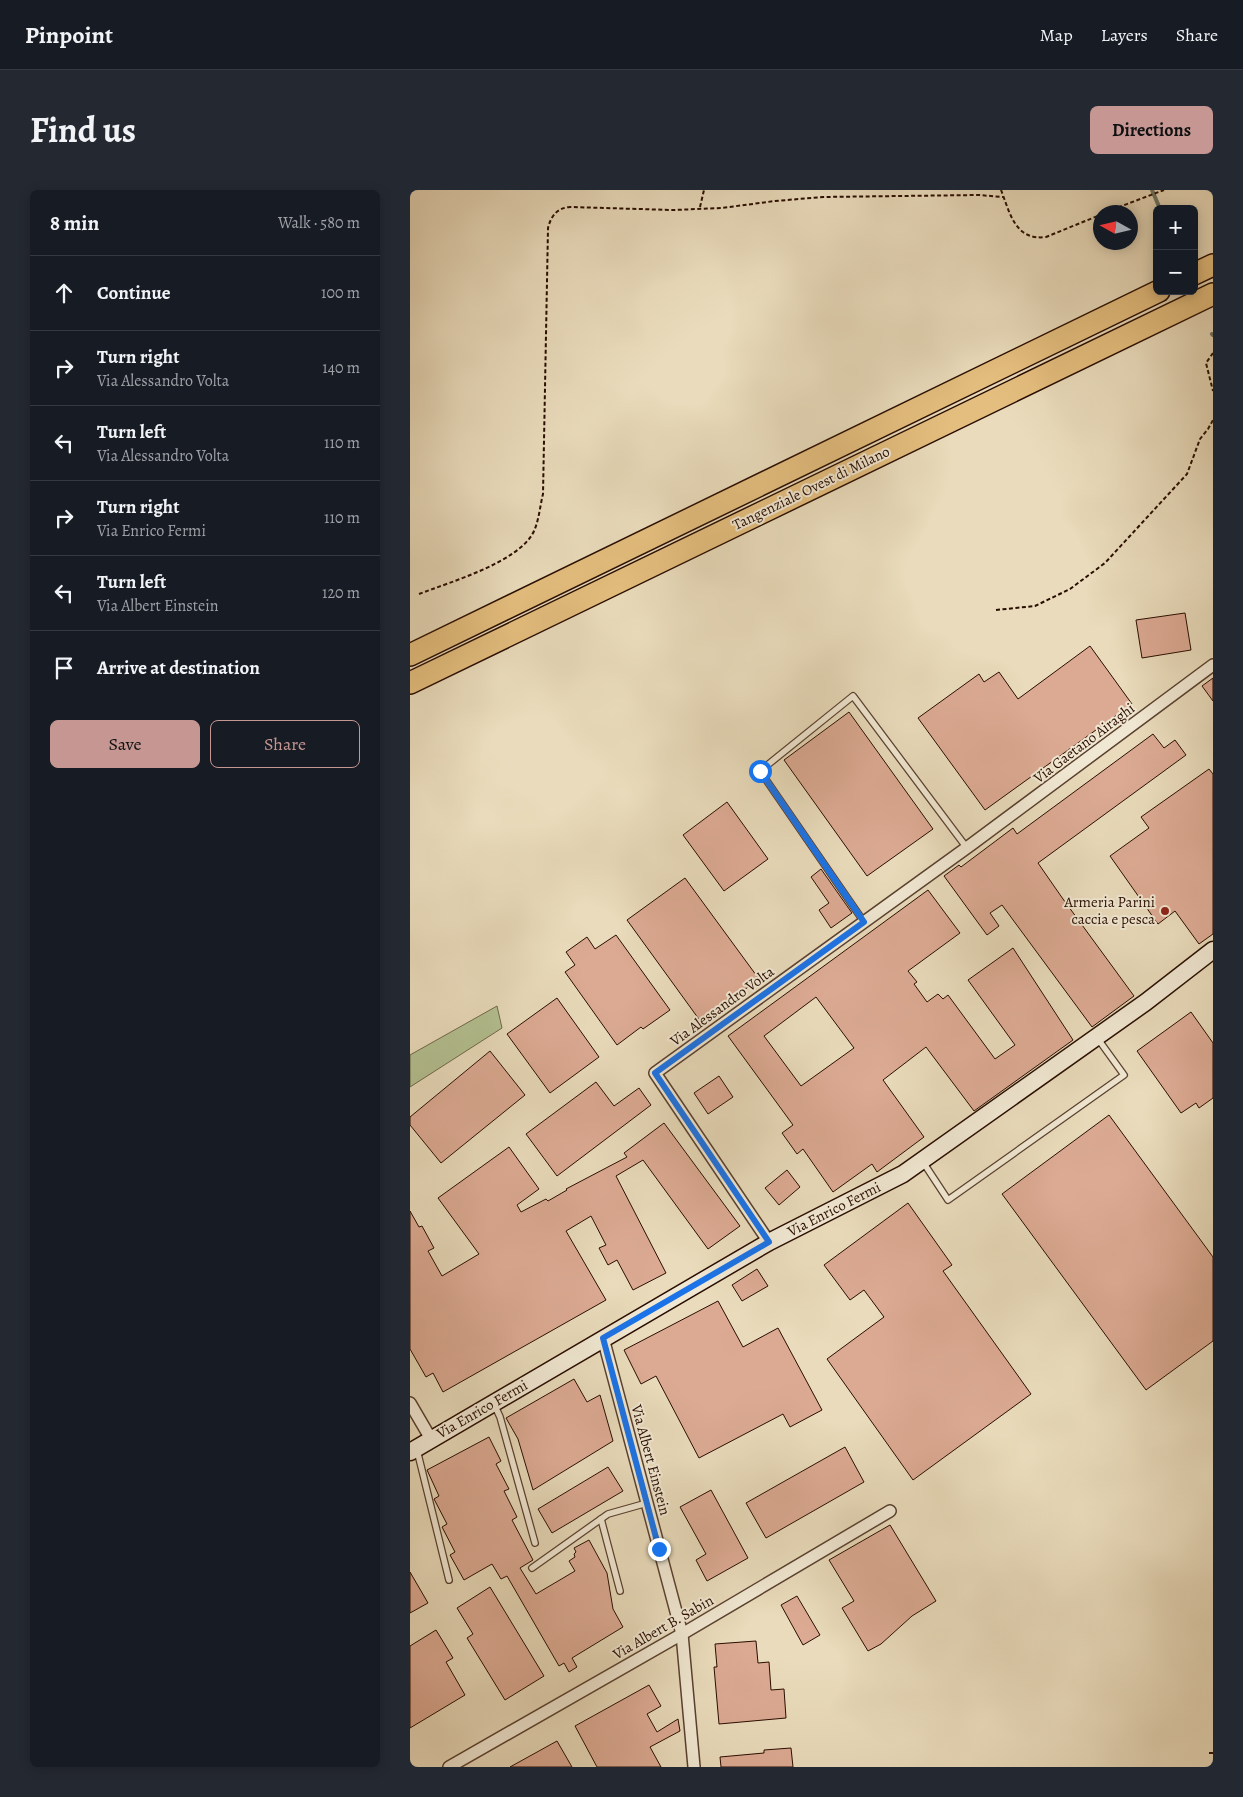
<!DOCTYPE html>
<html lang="en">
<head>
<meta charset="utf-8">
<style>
	:root { --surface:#171b24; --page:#242831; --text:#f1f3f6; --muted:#9ea1a6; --line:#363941; --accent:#c59692 }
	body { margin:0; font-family:Alegreya,serif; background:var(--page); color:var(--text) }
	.controls { position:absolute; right:15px; top:15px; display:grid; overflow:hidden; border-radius:8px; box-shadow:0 2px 12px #0003 }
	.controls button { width:45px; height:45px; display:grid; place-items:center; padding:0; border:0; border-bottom:1px solid var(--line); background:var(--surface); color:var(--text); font:25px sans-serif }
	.compass { position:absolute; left:683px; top:15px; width:45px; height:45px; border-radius:50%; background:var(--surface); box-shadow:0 2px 12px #0003; rotate:278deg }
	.stop { position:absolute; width:15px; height:15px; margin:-11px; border:4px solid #1a73e8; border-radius:50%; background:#fff }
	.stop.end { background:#1a73e8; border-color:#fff; box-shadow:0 1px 5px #0008 }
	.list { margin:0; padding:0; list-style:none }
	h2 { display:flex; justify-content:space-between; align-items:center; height:65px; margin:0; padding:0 20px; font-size:21px }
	h2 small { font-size:16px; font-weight:400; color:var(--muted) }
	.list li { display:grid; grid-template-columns:32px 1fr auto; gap:15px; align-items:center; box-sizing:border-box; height:75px; padding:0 20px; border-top:1px solid var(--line) }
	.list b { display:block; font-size:19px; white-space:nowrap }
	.list p { margin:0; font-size:16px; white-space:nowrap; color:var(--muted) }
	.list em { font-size:16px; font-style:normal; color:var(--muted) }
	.actions { display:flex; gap:10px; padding:15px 20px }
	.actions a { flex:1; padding:11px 0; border:1px solid var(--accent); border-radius:8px; text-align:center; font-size:18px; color:var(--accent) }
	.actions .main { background:var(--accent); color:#111 }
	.icon { flex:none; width:28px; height:28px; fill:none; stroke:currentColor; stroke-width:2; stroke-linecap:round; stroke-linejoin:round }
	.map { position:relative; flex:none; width:803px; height:1577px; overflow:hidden; border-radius:8px }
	header { display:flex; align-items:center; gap:30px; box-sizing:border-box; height:70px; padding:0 25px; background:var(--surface); border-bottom:1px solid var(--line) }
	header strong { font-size:24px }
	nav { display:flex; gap:28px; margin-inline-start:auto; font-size:18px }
	.intro { display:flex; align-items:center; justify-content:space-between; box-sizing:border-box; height:120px; padding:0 30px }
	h1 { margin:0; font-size:35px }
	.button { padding:12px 22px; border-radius:8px; background:var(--accent); color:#111; font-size:18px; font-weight:700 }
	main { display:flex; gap:30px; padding:0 30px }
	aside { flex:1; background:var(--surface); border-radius:8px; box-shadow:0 2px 12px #0003 }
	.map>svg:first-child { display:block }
</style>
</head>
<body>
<header>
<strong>Pinpoint</strong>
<nav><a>Map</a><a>Layers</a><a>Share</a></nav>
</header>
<div class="intro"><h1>Find us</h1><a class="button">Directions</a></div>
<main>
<aside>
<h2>8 min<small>Walk · 580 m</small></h2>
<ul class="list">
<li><svg class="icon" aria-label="ahead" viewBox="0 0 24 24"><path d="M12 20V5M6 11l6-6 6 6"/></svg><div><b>Continue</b></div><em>100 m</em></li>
<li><svg class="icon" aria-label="right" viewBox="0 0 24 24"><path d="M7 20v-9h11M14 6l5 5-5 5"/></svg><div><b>Turn right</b><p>Via Alessandro Volta</p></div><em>140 m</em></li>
<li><svg class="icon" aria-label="left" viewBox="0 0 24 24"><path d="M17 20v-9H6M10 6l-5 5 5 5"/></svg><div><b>Turn left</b><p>Via Alessandro Volta</p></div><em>110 m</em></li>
<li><svg class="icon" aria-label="right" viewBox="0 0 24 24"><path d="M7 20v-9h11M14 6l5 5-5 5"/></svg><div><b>Turn right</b><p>Via Enrico Fermi</p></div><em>110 m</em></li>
<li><svg class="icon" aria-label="left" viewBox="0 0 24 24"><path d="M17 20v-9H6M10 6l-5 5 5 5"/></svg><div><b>Turn left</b><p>Via Albert Einstein</p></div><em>120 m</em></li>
<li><svg class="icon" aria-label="arrive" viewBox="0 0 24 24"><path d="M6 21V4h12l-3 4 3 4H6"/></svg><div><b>Arrive at destination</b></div></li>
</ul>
<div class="actions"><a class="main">Save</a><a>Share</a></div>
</aside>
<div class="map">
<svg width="803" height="1577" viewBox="0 0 803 1577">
	<rect width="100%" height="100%" fill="#e9dbbb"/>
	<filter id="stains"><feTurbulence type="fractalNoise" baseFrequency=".004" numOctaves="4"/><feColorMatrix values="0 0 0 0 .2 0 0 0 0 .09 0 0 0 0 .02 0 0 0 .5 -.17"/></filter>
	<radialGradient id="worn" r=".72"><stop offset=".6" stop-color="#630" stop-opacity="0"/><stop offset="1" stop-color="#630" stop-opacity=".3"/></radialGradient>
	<polygon fill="#b4c192" stroke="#6e6749" points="87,816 92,838 0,897 0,865"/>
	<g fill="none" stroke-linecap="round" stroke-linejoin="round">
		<g stroke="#6c7667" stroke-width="4">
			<polyline points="742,0 750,19"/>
			<polyline points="802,144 803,145"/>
		</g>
	</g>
	<g fill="#dcaa93" stroke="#290d00" fill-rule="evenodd">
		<polygon points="775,423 781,460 732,468 726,430"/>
		<polygon points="680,456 722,514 575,620 508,528 569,484 574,492 589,482 608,509"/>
		<polygon points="803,488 803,511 792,496"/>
		<polygon points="439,522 523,639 457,686 374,570"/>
		<polygon points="743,544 754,558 765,550 776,565 628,673 653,709 724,806 682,837 592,715 580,723 589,736 577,745 534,686 549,675 551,677 603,638 607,644"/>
		<polygon points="799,579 803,584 803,744 789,754 765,721 748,734 700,666 739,638 731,627"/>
		<polygon points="317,612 358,669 314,701 273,645"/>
		<polygon points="411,679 442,723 421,738 409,720 419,713 401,687"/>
		<polygon points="275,688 349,789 291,832 217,730"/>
		<path d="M518,700L550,743L498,781L507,792L504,794L517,812L528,804L533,809L538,805L585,869L605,855L558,790L603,758L663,850L564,921L516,857L473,890L514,947L467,982L462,974L423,1002L393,959L387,964L372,943L383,935L318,846ZM406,807L444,858L391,896L354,846Z"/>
		<polygon points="206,745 260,820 233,839 231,837 207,855 155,782 165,775 156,762 177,747 185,759"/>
		<polygon points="147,808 189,867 140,903 97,844"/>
		<polygon points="781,822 803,853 803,908 789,918 786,913 771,923 727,861"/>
		<polygon points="80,861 115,905 31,973 0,935 0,927"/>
		<polygon points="309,886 323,907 298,924 284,903"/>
		<polygon points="186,892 204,916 229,898 241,915 147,986 116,944"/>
		<polygon points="699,925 803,1067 803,1151 736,1200 592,1004"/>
		<polygon points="254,933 330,1036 298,1059 233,970 206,986 256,1083 223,1100 207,1070 198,1075 189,1058 196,1055 181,1026 156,1041 196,1110 33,1202 23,1183 16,1187 0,1159 0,1021 9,1037 12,1036 24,1058 18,1061 32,1086 69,1064 28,1008 99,957 129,999 107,1015 111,1022 136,1009 138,1011 157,1000 156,999 217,967 214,963"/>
		<polygon points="377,980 390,997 369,1015 355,998"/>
		<polygon points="498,1013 542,1075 533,1081 621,1204 503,1290 417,1169 474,1127 454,1100 440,1110 414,1075"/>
		<polygon points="347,1079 358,1096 332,1111 322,1095"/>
		<polygon points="308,1111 333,1157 368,1138 412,1220 380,1237 373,1224 289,1268 246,1186 231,1194 214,1160"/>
		<polygon points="164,1189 177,1212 190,1205 203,1251 123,1300 108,1249 96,1228"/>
		<polygon points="79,1247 91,1271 86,1274 99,1299 94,1301 107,1327 102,1330 123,1370 110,1378 126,1404 165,1381 159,1371 165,1367 164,1364 166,1362 164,1358 179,1350 197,1383 203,1419 213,1437 162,1468 167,1477 159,1482 154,1473 149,1476 97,1386 91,1389 82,1374 54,1390 40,1365 45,1362 32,1337 37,1334 24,1309 29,1306 17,1280"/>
		<polygon points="435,1257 454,1292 356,1348 336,1313"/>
		<polygon points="198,1277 213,1301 142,1343 128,1319"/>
		<polygon points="301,1300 338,1368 297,1391 286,1370 296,1364 270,1317"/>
		<polygon points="480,1335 526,1411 502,1426 471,1454 458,1461 432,1418 444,1411 419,1370"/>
		<polygon points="0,1382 18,1413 0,1423"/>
		<polygon points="80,1397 134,1486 95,1510 57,1448 63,1444 47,1418"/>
		<polygon points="387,1406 410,1445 393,1455 371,1415"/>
		<polygon points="26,1440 43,1468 36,1472 55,1505 0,1538 0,1456"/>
		<polygon points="346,1451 348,1473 359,1472 361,1500 374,1499 376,1528 309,1534 304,1477 307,1477 305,1454"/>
		<polygon points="239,1495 251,1516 237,1524 247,1542 268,1529 270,1541 240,1557 251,1577 187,1577 165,1536"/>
		<polygon points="147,1551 162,1577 100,1577"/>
		<polygon points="381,1558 383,1577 311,1577 310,1567 354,1563 354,1560"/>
	</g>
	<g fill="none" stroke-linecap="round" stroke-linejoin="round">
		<defs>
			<g id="lane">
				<polyline points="454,732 350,581 443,506 557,658"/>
				<polyline points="513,972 538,1010 714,885 688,849"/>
				<polyline points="84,1214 90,1227 125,1353"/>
				<polyline points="7,1260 39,1390"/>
				<polyline points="191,1329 210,1401"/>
				<polyline points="122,1378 198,1324 237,1313"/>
			</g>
			<g id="street">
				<polyline points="359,1052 245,883 562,654 803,475"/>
				<polyline points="193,1148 272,1444 284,1577"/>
				<polyline points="0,1213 21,1249"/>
				<polyline points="39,1577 272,1444 480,1321"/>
			</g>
			<polyline id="secondary" points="0,1262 359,1052 493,984 736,812 803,760"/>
			<g id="highway">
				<polyline points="784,84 803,75"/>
				<polyline points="0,465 749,101"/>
				<polyline points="0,493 803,104"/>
			</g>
		</defs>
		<use href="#lane" stroke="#59402f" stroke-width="8"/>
		<use href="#street" stroke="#59402f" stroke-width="14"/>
		<use href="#secondary" stroke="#290d00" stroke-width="19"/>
		<use href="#highway" stroke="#290d00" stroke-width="24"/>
		<g stroke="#290d00" stroke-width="2" stroke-dasharray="4 2.5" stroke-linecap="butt">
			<path d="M591,0C600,23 605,51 636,47L690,25"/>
			<polyline points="290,17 294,0"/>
			<polyline points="696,22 754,0"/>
			<polyline points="803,163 796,173 803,201"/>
			<path d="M9,404C40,392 110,372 124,341C129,330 130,316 133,304L138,38C141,26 147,18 160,17L263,20L312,18L365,11L413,7L569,5L593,7"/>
			<polyline points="586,420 625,416 660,399 695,373 777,284 790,249 798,239 803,230"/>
			<polyline points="799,1563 803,1563"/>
		</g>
		<use href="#lane" stroke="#f1e8d3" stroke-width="5.5"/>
		<use href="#street" stroke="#f1e8d3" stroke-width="11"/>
		<use href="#secondary" stroke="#f1e8d3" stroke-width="16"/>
		<use href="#highway" stroke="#e4be7e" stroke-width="21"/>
	</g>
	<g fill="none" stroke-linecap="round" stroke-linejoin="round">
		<polyline stroke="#1a73e8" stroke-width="6" points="249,1359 193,1148 359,1052 245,883 454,732 350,581"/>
	</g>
	<circle fill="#8f2418" stroke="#f1e8d3" stroke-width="2" cx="755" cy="721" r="5"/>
	<g text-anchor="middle" stroke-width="4" stroke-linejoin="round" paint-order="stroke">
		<g font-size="15" fill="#290d00" stroke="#f1e8d3">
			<text transform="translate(401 298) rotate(-26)" y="5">Tangenziale Ovest di Milano</text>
			<text transform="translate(674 553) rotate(-37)" y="5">Via Gaetano Airaghi</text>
			<text transform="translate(312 816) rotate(-36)" y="5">Via Alessandro Volta</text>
			<text transform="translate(424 1019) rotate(-27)" y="5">Via Enrico Fermi</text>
			<text transform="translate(72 1219) rotate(-30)" y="5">Via Enrico Fermi</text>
			<text transform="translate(241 1270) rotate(75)" y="5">Via Albert Einstein</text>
			<text transform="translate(253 1437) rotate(-30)" y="5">Via Albert B. Sabin</text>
		</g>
		<g font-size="15" fill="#290d00" stroke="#f1e8d3" text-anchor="end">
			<text x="745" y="717">Armeria Parini<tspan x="745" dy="17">caccia e pesca</tspan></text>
		</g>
	</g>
	<rect width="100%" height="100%" filter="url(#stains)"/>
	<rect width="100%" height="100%" fill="url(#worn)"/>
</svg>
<div class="controls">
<button>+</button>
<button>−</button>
</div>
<svg class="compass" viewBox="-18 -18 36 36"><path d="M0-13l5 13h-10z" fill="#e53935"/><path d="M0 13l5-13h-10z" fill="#9ea1a6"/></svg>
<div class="stop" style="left:350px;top:581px"></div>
<div class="stop end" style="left:249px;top:1359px"></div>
</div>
</main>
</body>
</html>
